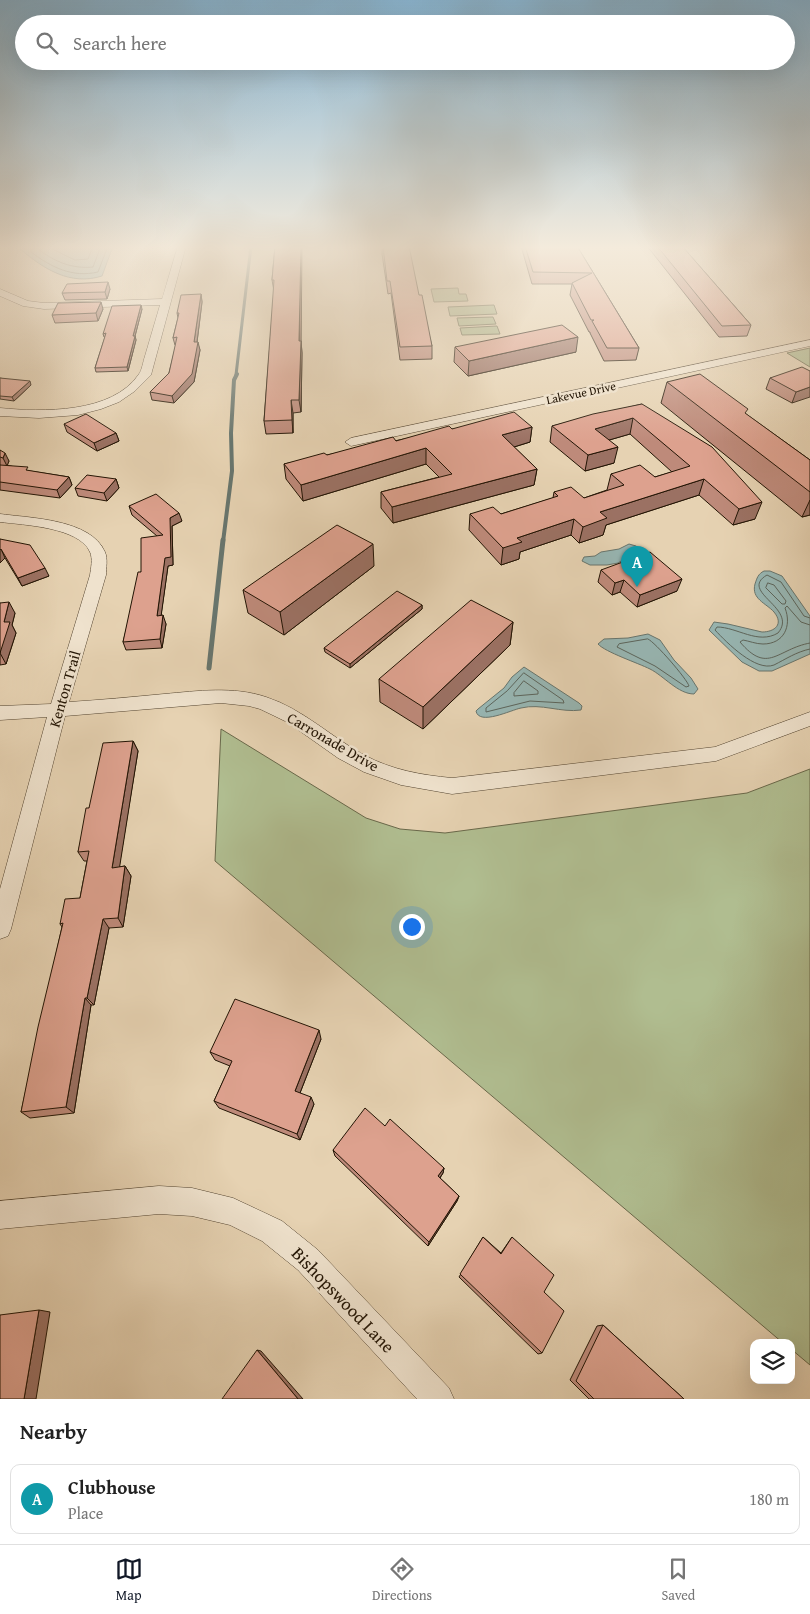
<!DOCTYPE html>
<html lang="en">
<head>
<meta charset="utf-8">
<style>
	:root { --surface:#fff; --page:#f6f6f6; --text:#222; --muted:#767676; --line:#e0e0e0; --accent:#111827 }
	body { margin:0; font-family:"Gentium Book Plus",serif; background:var(--page); color:var(--text) }
	.controls { position:absolute; right:15px; bottom:15px; display:grid; overflow:hidden; border-radius:10px; box-shadow:0 5px 20px #0002 }
	.controls button { width:45px; height:45px; display:grid; place-items:center; padding:0; border:0; border-bottom:1px solid var(--line); background:var(--surface); color:var(--text); font:25px sans-serif }
	.you { position:absolute; left:411px; top:926px; width:18px; height:18px; margin:-12px; border:4px solid #fff; border-radius:50%; background:#1a73e8; box-shadow:0 0 0 8px #1a73e833 }
	.badge { display:grid; place-items:center; width:32px; height:32px; border-radius:50%; background:var(--accent); color:#fff; font-size:16px; font-weight:700 }
	.pin { position:absolute; translate:-50% -41px; filter:drop-shadow(0 1px 2px #0008) }
	.pin::after { content:''; position:absolute; top:26px; width:18px; height:15px; background:inherit; clip-path:polygon(0 0,100% 0,50% 100%) }
	.list { margin:0; padding:0; list-style:none }
	h2 { display:flex; justify-content:space-between; align-items:center; height:65px; margin:0; padding:0 20px; font-size:21px }
	h2 small { font-size:16px; font-weight:400; color:var(--muted) }
	.list li { display:grid; grid-template-columns:32px 1fr auto; gap:15px; align-items:center; box-sizing:border-box; height:70px; margin:0 10px 10px; padding:0 10px; border:1px solid var(--line); border-radius:10px }
	.list b { display:block; font-size:19px; white-space:nowrap }
	.list p { margin:0; font-size:16px; white-space:nowrap; color:var(--muted) }
	.list em { font-size:16px; font-style:normal; color:var(--muted) }
	.icon { flex:none; width:28px; height:28px; fill:none; stroke:currentColor; stroke-width:2; stroke-linecap:round; stroke-linejoin:round }
	.map { position:relative; flex:none; width:810px; height:1399px; overflow:hidden }
	.search { position:absolute; background:var(--surface); box-shadow:0 5px 20px #0002; left:15px; right:15px; top:15px; height:55px; display:flex; align-items:center; gap:12px; box-sizing:border-box; padding:0 18px; border-radius:28px; color:var(--muted); font-size:19px }
	.sheet { height:145px; background:var(--surface) }
	nav { display:flex; justify-content:space-around; align-items:center; box-sizing:border-box; height:70px; border-top:1px solid var(--line); background:var(--surface); font-size:14px; color:var(--muted) }
	nav a { display:grid; justify-items:center; gap:2px }
	nav .on { color:var(--accent) }
	.map>svg:first-child { display:block }
</style>
</head>
<body>
<div class="map">
<svg width="810" height="1399" viewBox="0 0 810 1399">
	<rect width="100%" height="100%" fill="#e6d2b2"/>
	<filter id="stains"><feTurbulence type="fractalNoise" baseFrequency=".004" numOctaves="4"/><feColorMatrix values="0 0 0 0 .2 0 0 0 0 .09 0 0 0 0 .02 0 0 0 .5 -.17"/></filter>
	<radialGradient id="worn" r=".72"><stop offset=".6" stop-color="#630" stop-opacity="0"/><stop offset="1" stop-color="#630" stop-opacity=".3"/></radialGradient>
	<g fill="#b0bd90" stroke="#69684a">
		<polygon points="458,288 459,294 466,294 468,301 434,302 431,289"/>
		<polygon points="494,305 497,314 450,316 448,307"/>
		<polygon points="493,317 496,324 459,326 457,318"/>
		<polygon points="497,326 500,334 462,335 460,328"/>
		<polygon points="810,348 810,367 787,353"/>
		<polygon points="221,729 366,818 400,829 445,833 747,793 810,769 810,1365 791,1349 791,1343 783,1343 215,861"/>
	</g>
	<g fill="#97b6b3" stroke="#68756d">
		<path d="M55,246H113L102,276C70,286 44,269 20,249Z"/>
		<polygon points="629,544 636,546 641,550 640,554 629,556 618,563 607,565 590,565 582,561 584,557 595,556 601,552 619,549"/>
		<path d="M764,571H770L782,576L810,616V654L772,671H759L742,662L709,630L714,622L728,624L762,632C775,632 784,624 774,612C766,603 751,599 755,584C757,578 758,574 764,571Z"/>
		<path d="M648,634L660,640L674,660L691,678L698,689L694,694C678,694 664,676 650,669C638,663 605,652 598,644L604,639L628,638Z"/>
		<path d="M524,667L579,703L582,706L581,710C561,713 541,703 521,708C511,710 479,726 476,711L478,709L504,688L512,677Z"/>
	</g>
	<g fill="none" stroke-linecap="round" stroke-linejoin="round">
		<g stroke="#5c655c" stroke-width="1">
			<path d="M31,246V252C51,267 72,278 98,272L108,246"/>
			<path d="M38,246V249C55,262 72,269 93,267L101,246"/>
			<polyline points="46,246 75,260 88,259 93,246"/>
			<polygon points="768,583 774,585 786,601 785,604 782,604 766,588"/>
			<path d="M810,618L804,616L781,582L767,575C738,592 799,608 778,633C758,645 737,627 717,627L715,630C727,643 756,672 774,665C786,659 796,652 810,649"/>
			<path d="M810,625L801,622L787,606L785,608C792,626 784,644 763,644C756,644 749,641 743,640L740,642C768,675 777,649 810,643"/>
			<path d="M648,639C655,642 687,679 689,686L686,687L655,666L617,647L619,644Z"/>
			<polygon points="524,673 563,700 564,703 530,701 486,712 486,708 507,691"/>
			<polygon points="524,681 538,691 538,694 514,696 514,693"/>
		</g>
		<polyline stroke="#68756d" stroke-width="3" points="236,375 251,246"/>
		<polyline stroke="#68756d" stroke-width="4" points="223,542 232,471 231,433 234,380 237,374"/>
		<polyline stroke="#68756d" stroke-width="5" points="209,668 223,540"/>
		<defs>
			<g id="street">
				<path d="M178,246H186L151,375L135,391L119,402L101,409L78,415L39,418L0,416V408C42,412 112,414 139,374C142,370 143,362 145,356C150,339 155,322 160,305L44,309L23,306L0,296V289L28,301L44,303L162,299Z"/>
				<polygon points="810,340 810,346 351,446 345,442 351,438"/>
				<path d="M0,514C30,518 91,519 105,552C108,559 106,568 106,575L69,702C101,700 132,697 164,694C198,691 233,686 266,697C303,709 331,737 364,755C392,770 421,775 452,778L715,747L810,712V726L716,761L452,794L401,785L364,772L338,758L287,722L260,709L249,706L221,703L65,716L11,929L8,936L0,939V889L47,717L0,720V706L51,704L90,575C91,568 93,559 90,552C79,527 24,525 0,522Z"/>
				<polygon points="159,1186 192,1188 233,1198 282,1221 318,1250 449,1388 454,1399 417,1399 298,1270 262,1241 230,1225 192,1216 159,1214 0,1229 0,1201"/>
			</g>
		</defs>
		<use href="#street" stroke="#534430" stroke-width="1"/>
		<use href="#street" fill="#efe2cd" fill-rule="evenodd"/>
	</g>
	<g fill="#be8a7a" stroke="#221404">
		<polygon points="275,246 301,341 302,353 301,412 293,413 293,433 266,434 264,421 274,291 272,280"/>
		<polygon points="382,246 419,295 432,346 432,359 400,360 391,293 388,294 382,254"/>
		<polygon points="521,246 577,246 639,348 636,360 604,361 590,333 590,332 589,332 570,295 572,284 532,284"/>
		<polygon points="647,246 682,246 751,325 747,336 719,337"/>
		<polygon points="110,289 107,299 65,300 62,293"/>
		<polygon points="201,294 202,302 197,342 200,350 194,382 174,403 152,400 150,392 169,373 176,345 175,345 173,338 178,318 177,313"/>
		<polygon points="103,309 98,321 55,323 52,315"/>
		<polygon points="142,309 135,336 136,340 128,371 96,372 95,368 105,337 104,337 103,334"/>
		<polygon points="455,347 576,352 468,376 454,362"/>
		<polygon points="810,371 792,403 766,389 770,378"/>
		<polygon points="0,378 31,385 14,401 0,399"/>
		<polygon points="667,382 746,414 810,460 810,515 802,517 661,403"/>
		<polygon points="642,404 755,519 733,525 699,495 606,525 603,535 579,543 571,535 520,552 519,559 501,565 469,530 470,514 501,514 553,498 554,492 584,498 607,490 611,474 655,477 672,472 630,434 609,440 614,463 585,471 550,442 552,426"/>
		<polygon points="64,424 116,433 119,441 97,451 67,432"/>
		<polygon points="532,427 530,442 514,447 537,469 534,485 393,523 381,508 381,492 439,477 426,464 303,501 286,479 284,464 327,455 452,429"/>
		<polygon points="0,450 9,461 7,465 30,471 69,477 72,485 60,498 0,490"/>
		<polygon points="116,479 119,488 107,501 78,496 75,488"/>
		<polygon points="129,506 182,521 172,526 173,565 168,566 161,615 166,624 162,648 126,650 123,642 141,572 157,536 132,515"/>
		<polygon points="0,539 49,576 22,586 5,558 0,563"/>
		<polygon points="374,566 284,635 248,613 243,590"/>
		<polygon points="601,570 677,591 637,607 620,592 612,595 598,582"/>
		<polygon points="0,603 15,613 12,625 16,633 6,664 0,665"/>
		<polygon points="422,605 422,609 350,668 325,652 324,648"/>
		<polygon points="513,622 510,645 423,729 380,702 379,679"/>
		<polygon points="133,741 138,751 119,867 125,866 131,876 123,927 109,928 94,1005 91,1005 74,1113 30,1118 21,1112 62,927 60,924 80,898 87,861 84,861 78,852 89,808"/>
		<polygon points="321,1039 300,1093 314,1104 300,1140 219,1108 214,1101 230,1066 215,1060 210,1052"/>
		<polygon points="385,1126 444,1168 443,1173 440,1178 459,1196 457,1201 428,1246 335,1156 333,1150"/>
		<polygon points="483,1237 501,1253 512,1237 544,1292 542,1353 538,1354 459,1277"/>
		<polygon points="603,1325 684,1399 589,1399 570,1380 597,1326"/>
	</g>
	<g fill="#9b7163" stroke="#221404">
		<polygon points="301,246 302,246 301,353 299,341"/>
		<polygon points="108,282 110,289 107,299 105,292"/>
		<polygon points="201,294 202,302 196,350 194,342"/>
		<polygon points="101,302 103,309 98,321 96,313"/>
		<polygon points="141,305 142,309 134,340 133,336"/>
		<polygon points="135,336 136,340 128,371 127,367"/>
		<polygon points="578,337 576,352 468,376 469,361"/>
		<polygon points="301,341 302,353 301,412 299,400"/>
		<polygon points="198,342 200,350 194,382 174,403 172,396"/>
		<polygon points="30,381 31,385 14,401 12,397"/>
		<polygon points="810,387 810,397 792,403 796,392"/>
		<polygon points="291,400 293,413 293,433 292,420"/>
		<polygon points="633,418 630,434 592,445 595,429"/>
		<polygon points="532,427 530,442 501,451 502,435"/>
		<polygon points="116,433 119,441 97,451 94,443"/>
		<polygon points="618,447 614,463 585,471 588,455"/>
		<polygon points="426,448 426,464 303,501 301,485"/>
		<polygon points="5,453 9,461 7,466 3,458"/>
		<polygon points="537,469 534,485 393,523 392,507"/>
		<polygon points="69,477 72,485 60,498 57,490"/>
		<polygon points="116,479 119,488 107,501 104,493"/>
		<polygon points="704,479 699,495 606,525 603,535 579,543 583,527 600,512"/>
		<polygon points="810,500 810,515 802,517"/>
		<polygon points="762,502 755,519 733,525 739,509"/>
		<polygon points="179,513 182,521 172,526 173,565 168,566 160,624 157,616 170,518"/>
		<polygon points="574,519 571,535 520,552 519,559 501,565 503,548 517,538"/>
		<polygon points="373,544 374,566 284,635 280,612"/>
		<polygon points="1,549 5,558 0,563 0,550"/>
		<polygon points="45,568 49,576 22,586 18,578"/>
		<polygon points="682,579 677,591 637,607 640,595"/>
		<polygon points="624,580 620,592 612,595 615,583"/>
		<polygon points="9,602 15,613 12,625 16,633 6,664 0,653 4,622"/>
		<polygon points="422,605 422,609 350,668 350,664"/>
		<polygon points="163,615 166,624 162,648 160,639"/>
		<polygon points="513,622 510,645 423,729 423,707"/>
		<polygon points="133,741 138,751 118,877 112,868"/>
		<polygon points="125,866 131,876 123,927 118,918"/>
		<polygon points="103,919 109,928 94,1005 87,998"/>
		<polygon points="85,998 91,1005 74,1113 66,1107"/>
		<polygon points="319,1030 321,1039 298,1098 295,1091"/>
		<polygon points="311,1097 314,1104 300,1140 297,1134"/>
		<polygon points="444,1168 443,1173 437,1182 438,1176"/>
		<polygon points="459,1196 457,1201 428,1246 429,1242"/>
		<polygon points="39,1310 50,1312 36,1399 24,1399"/>
		<polygon points="257,1350 261,1351 303,1399 298,1399"/>
	</g>
	<g fill="#dda18e" stroke="#221404">
		<polygon points="275,246 301,246 299,341 301,341 299,400 291,400 292,420 264,421 274,280 272,280"/>
		<polygon points="383,246 409,246 419,295 422,295 432,346 400,347 390,281 387,281"/>
		<polygon points="525,246 577,246 639,348 607,348 592,321 594,320 591,320 572,283 592,273 533,272"/>
		<polygon points="657,246 682,246 751,325 722,326"/>
		<polygon points="108,282 105,292 62,293 67,284"/>
		<polygon points="201,294 194,342 198,342 192,374 172,396 150,392 169,373 177,337 173,338 179,313 177,313 181,295"/>
		<polygon points="101,302 96,313 52,315 58,303"/>
		<polygon points="141,305 133,336 135,336 127,367 95,368 106,333 103,334 112,306"/>
		<polygon points="562,325 578,337 469,361 455,347"/>
		<polygon points="802,367 810,371 810,387 796,392 770,378"/>
		<polygon points="700,374 748,409 745,413 810,460 810,492 667,382"/>
		<polygon points="0,378 30,381 12,397 0,396"/>
		<polygon points="642,404 712,447 762,502 739,509 704,479 600,512 607,518 583,527 574,519 517,538 522,542 503,548 470,514 493,507 501,514 558,496 554,492 571,487 584,498 624,485 611,474 640,465 655,477 690,466 633,418 595,429 618,447 588,455 552,426 593,414"/>
		<polygon points="514,412 532,427 502,435 537,469 392,507 381,492 452,474 426,448 301,485 284,464 324,453 327,455 393,437 396,441 449,426 452,429"/>
		<polygon points="86,414 116,433 94,443 64,424"/>
		<polygon points="0,450 5,453 3,458 0,457"/>
		<polygon points="0,465 28,467 26,470 69,477 57,490 0,482"/>
		<polygon points="87,475 116,479 104,493 75,488"/>
		<polygon points="156,494 179,513 170,518 171,557 165,558 157,616 163,615 160,639 123,642 138,572 141,572 141,538 163,535 129,506"/>
		<polygon points="337,525 373,544 280,612 243,590"/>
		<polygon points="0,539 30,545 45,568 18,578 1,549 0,550"/>
		<polygon points="650,552 682,579 640,595 624,580 615,583 601,570"/>
		<polygon points="397,591 422,605 350,664 324,648"/>
		<polygon points="471,600 513,622 423,707 379,679"/>
		<polygon points="9,602 4,622 10,622 0,653 0,603"/>
		<polygon points="133,741 112,868 125,866 118,918 103,919 87,998 85,998 66,1107 21,1112 38,1027 63,923 60,924 65,899 80,898 89,851 78,852 86,808 89,808 103,743"/>
		<polygon points="235,999 319,1030 295,1091 311,1097 297,1134 214,1101 232,1061 210,1052"/>
		<polygon points="365,1108 385,1126 390,1119 444,1168 438,1176 459,1196 429,1242 333,1150"/>
		<polygon points="483,1237 501,1254 512,1237 554,1275 544,1292 564,1311 542,1353 460,1274"/>
		<polygon points="39,1310 24,1399 0,1399 0,1315"/>
		<polygon points="603,1325 684,1399 594,1399 576,1381"/>
		<polygon points="257,1350 298,1399 222,1399"/>
	</g>
	<linearGradient id="sky" x2="0" y2="1"><stop stop-color="#87b5d3"/><stop offset="0.56" stop-color="#f4ebdc"/><stop offset="1" stop-color="#f4ebdc" stop-opacity="0"/></linearGradient>
	<rect width="810" height="442" fill="url(#sky)"/>
	<g text-anchor="middle" stroke-width="5" stroke-linejoin="round" paint-order="stroke">
		<g font-size="12" fill="#221404" stroke="#efe2cd">
			<text transform="translate(581 393) rotate(-12)" y="4">Lakevue Drive</text>
		</g>
		<g font-size="15" fill="#221404" stroke="#efe2cd">
			<text transform="translate(65 689) rotate(-74)" y="5">Kenton Trail</text>
			<text transform="translate(333 742) rotate(30)" y="5">Carronade Drive</text>
		</g>
		<g font-size="18" fill="#221404" stroke="#efe2cd">
			<text transform="translate(343 1300) rotate(46)" y="6">Bishopswood Lane</text>
		</g>
	</g>
	<rect width="100%" height="100%" filter="url(#stains)"/>
	<rect width="100%" height="100%" fill="url(#worn)"/>
</svg>
<div class="controls">
<button><svg class="icon" aria-label="layers" viewBox="0 0 24 24"><path d="M12 4l9 5-9 5-9-5zM3 14l9 5 9-5"/></svg></button>
</div>
<div class="you"></div>
<div class="pin badge" style="left:637px;top:587px;background:#0f9aa8">A</div>
<div class="search"><svg class="icon" aria-label="search" viewBox="0 0 24 24"><circle cx="10" cy="10" r="6"/><path d="M15 15l6 6"/></svg>Search here</div>
</div>
<section class="sheet">
<h2>Nearby<small></small></h2>
<ul class="list">
<li><span class="badge" style="background:#0f9aa8">A</span><div><b>Clubhouse</b><p>Place</p></div><em>180 m</em></li>
</ul>
</section>
<nav>
<a class="on"><svg class="icon" aria-label="map" viewBox="0 0 24 24"><path d="M3 6l6-2 6 2 6-2v14l-6 2-6-2-6 2zM9 4v14M15 6v14"/></svg>Map</a>
<a><svg class="icon" aria-label="directions" viewBox="0 0 24 24"><path d="M12 3l9 9-9 9-9-9zM9 14v-3h6M13 9l2 2-2 2"/></svg>Directions</a>
<a><svg class="icon" aria-label="saved" viewBox="0 0 24 24"><path d="M7 4h10v16l-5-4-5 4z"/></svg>Saved</a>
</nav>
</body>
</html>
